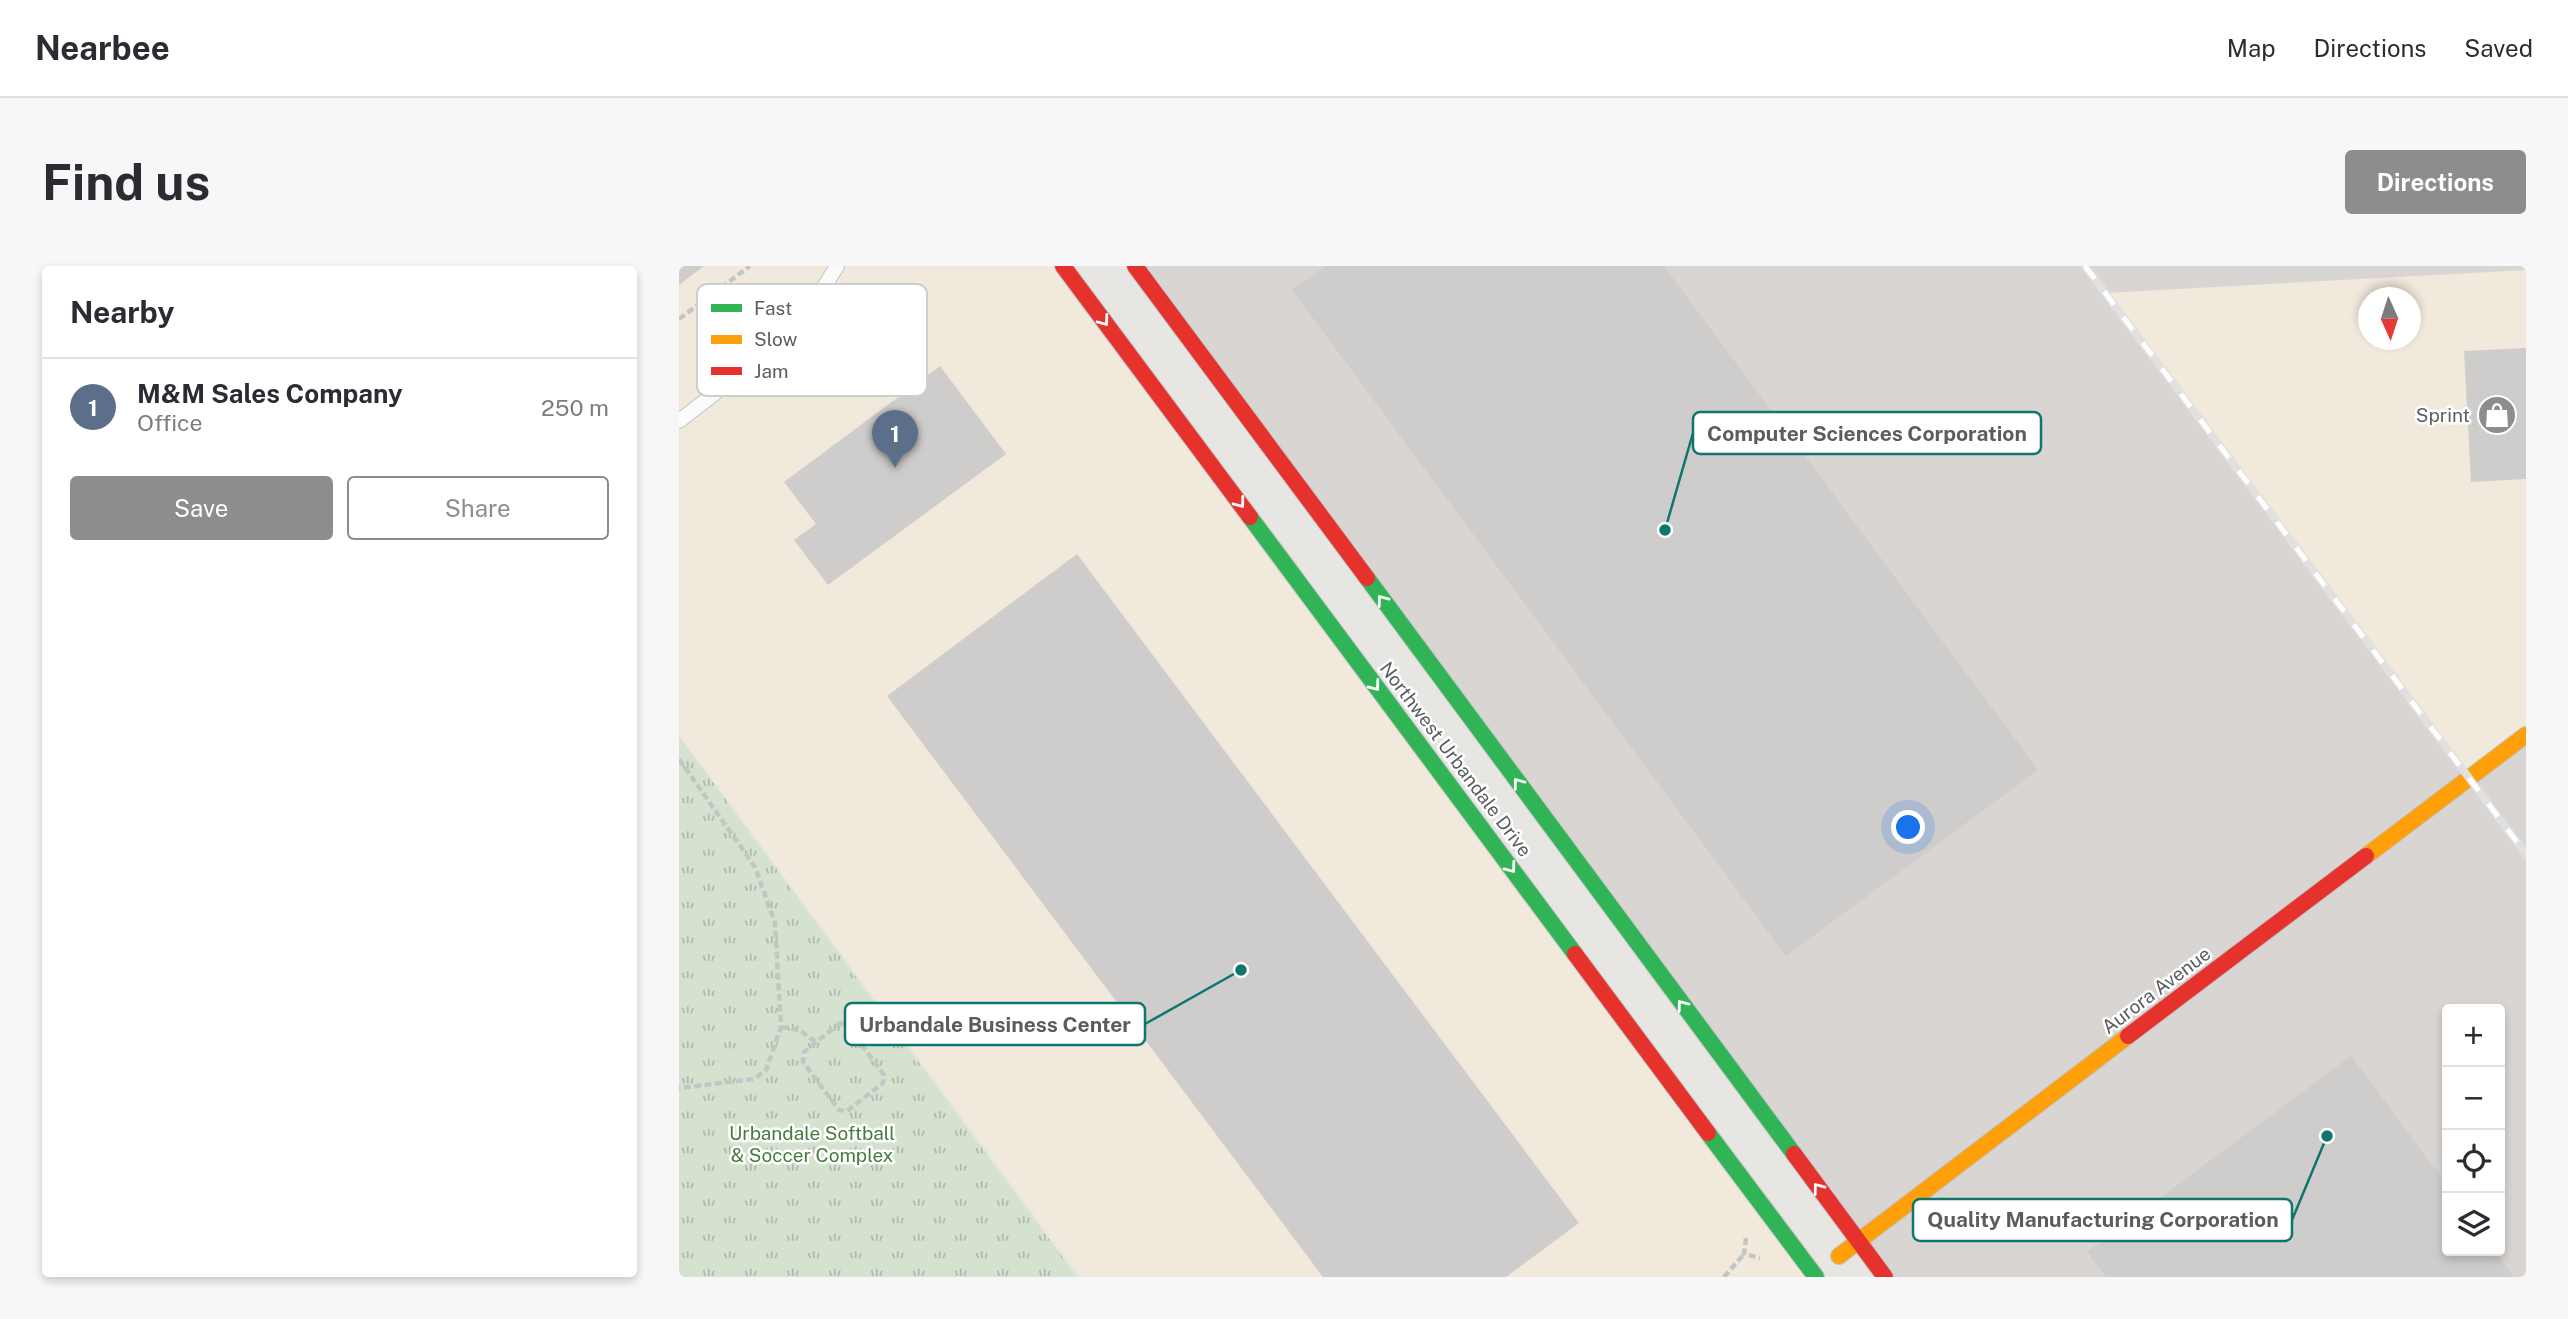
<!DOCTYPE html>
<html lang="en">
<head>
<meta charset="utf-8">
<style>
	:root { --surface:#fff; --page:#f7f7f7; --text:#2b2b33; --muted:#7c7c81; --line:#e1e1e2; --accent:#8b8d8e }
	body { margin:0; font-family:"Public Sans",sans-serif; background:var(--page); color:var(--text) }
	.controls { position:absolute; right:21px; bottom:21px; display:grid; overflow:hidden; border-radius:7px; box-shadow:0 4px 10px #0003 }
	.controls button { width:63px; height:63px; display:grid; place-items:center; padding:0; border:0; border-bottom:2px solid var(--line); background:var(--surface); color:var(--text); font:35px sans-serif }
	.compass { position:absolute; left:1679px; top:21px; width:63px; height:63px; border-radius:50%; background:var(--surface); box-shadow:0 4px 10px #0003; rotate:177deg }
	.you { position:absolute; left:1230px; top:562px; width:24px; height:24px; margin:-18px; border:5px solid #fff; border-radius:50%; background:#1a73e8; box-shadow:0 0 0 10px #1a73e833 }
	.badge { display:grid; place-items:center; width:46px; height:46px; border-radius:50%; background:var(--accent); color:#fff; font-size:23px; font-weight:700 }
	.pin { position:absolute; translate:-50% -58px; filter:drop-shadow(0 2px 4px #0008) }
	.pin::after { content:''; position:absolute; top:37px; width:24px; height:21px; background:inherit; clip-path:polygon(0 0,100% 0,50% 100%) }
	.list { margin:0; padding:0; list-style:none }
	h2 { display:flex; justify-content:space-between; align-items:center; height:91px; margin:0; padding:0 28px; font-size:30px }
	h2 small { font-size:23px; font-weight:400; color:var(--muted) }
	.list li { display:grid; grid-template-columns:46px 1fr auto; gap:21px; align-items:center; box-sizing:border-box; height:98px; padding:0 28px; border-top:2px solid var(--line) }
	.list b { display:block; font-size:26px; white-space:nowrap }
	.list p { margin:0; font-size:23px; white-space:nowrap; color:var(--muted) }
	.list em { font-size:23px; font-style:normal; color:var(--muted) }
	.actions { display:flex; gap:14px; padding:21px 28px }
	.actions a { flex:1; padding:16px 0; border:2px solid var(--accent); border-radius:7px; text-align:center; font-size:24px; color:var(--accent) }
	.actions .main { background:var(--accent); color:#fff }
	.icon { flex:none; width:38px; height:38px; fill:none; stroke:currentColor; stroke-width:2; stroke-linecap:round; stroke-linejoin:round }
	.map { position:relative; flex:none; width:1847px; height:1011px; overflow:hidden; border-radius:7px }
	header { display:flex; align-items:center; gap:42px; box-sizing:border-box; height:98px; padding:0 35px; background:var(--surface); border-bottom:2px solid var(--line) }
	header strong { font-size:33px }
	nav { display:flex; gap:38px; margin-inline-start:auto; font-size:24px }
	.intro { display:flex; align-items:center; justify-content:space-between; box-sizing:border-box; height:168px; padding:0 42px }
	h1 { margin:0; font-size:49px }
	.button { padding:18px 32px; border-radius:7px; background:var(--accent); color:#fff; font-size:24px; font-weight:700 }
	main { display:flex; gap:42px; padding:0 42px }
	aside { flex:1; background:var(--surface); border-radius:7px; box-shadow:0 4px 10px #0003 }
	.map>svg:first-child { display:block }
</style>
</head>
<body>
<header>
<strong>Nearbee</strong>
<nav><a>Map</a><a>Directions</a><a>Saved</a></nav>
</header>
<div class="intro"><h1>Find us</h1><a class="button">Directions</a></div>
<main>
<aside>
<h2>Nearby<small></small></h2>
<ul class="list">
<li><span class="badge" style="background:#5c6f8a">1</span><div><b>M&amp;M Sales Company</b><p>Office</p></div><em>250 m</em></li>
</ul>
<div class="actions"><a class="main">Save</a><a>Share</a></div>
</aside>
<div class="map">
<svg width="1847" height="1011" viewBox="0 0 1847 1011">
	<defs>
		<pattern id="park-tufts" width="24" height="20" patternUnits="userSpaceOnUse" patternTransform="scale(1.75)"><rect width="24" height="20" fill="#d5e2d0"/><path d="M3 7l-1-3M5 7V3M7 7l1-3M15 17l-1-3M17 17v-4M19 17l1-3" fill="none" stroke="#b0baac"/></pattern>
	</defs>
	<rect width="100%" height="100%" fill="#e8e6e3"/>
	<g fill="#f1e9dc" fill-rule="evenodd">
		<polygon points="0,0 384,0 1137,1011 402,1011 0,468"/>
		<path d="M1847,4V469L1790,512L1426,27ZM1689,32H1731V74H1689Z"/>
	</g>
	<path fill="#d8d5d3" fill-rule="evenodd" d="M456,0H1847V4L1426,27L1790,512L1847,469V1011H1206ZM1768,743H1821V985H1768Z"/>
	<polygon fill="url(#park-tufts)" points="0,470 398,1011 0,1011"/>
	<g fill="#cfcdcc">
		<polygon points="0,0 25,0 0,19"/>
		<polygon points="646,0 985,0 1359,504 1107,690 613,24"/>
		<polygon points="1847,82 1847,213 1792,216 1785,85"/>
		<polygon points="261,100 327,188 149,319 115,274 137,258 105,216"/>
		<polygon points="398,288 900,957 827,1011 644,1011 208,430"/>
		<polygon points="1672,790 1768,919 1768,985 1816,985 1835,1011 1427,1011 1408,986"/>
	</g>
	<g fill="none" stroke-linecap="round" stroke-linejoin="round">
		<defs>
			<polyline id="lane" points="0,155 119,63 158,0"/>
			<g id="fast">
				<polyline points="571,251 896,688"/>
				<polyline points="688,312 1115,888"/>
				<polyline points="1029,867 1137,1011"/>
			</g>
			<g id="slow">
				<polyline points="1687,590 1847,469"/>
				<polyline points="1160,990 1449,770"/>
			</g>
			<g id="jam">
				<polyline points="384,0 571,251"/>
				<polyline points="456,0 688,312"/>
				<polyline points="896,688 1029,867"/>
				<polyline points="1449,770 1687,590"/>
				<polyline points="1115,888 1206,1011"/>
			</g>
		</defs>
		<use href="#lane" stroke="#c2c3c3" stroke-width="16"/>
		<use href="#fast" stroke="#c2c3c2" stroke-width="18"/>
		<use href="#slow" stroke="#c2c3c2" stroke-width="18"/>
		<use href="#jam" stroke="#c2c3c2" stroke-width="18"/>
		<g stroke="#c2c7c4" stroke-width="4.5" stroke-dasharray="7 3.5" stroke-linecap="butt">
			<polyline points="0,53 71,0"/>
			<polyline points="0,493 76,601 96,657 102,761 87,804 75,813 0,822"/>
			<polygon points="161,757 169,760 205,809 204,817 168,845 160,844 124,796 125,786"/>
			<polyline points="102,761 120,764 137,776"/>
			<polyline points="1067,972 1065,988 1081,992"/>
			<polyline points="1045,1011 1065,988"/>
		</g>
		<use href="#lane" stroke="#fcfbfb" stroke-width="14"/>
		<use href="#fast" stroke="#30b455" stroke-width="16"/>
		<use href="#slow" stroke="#ff9f0a" stroke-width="16"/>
		<use href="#jam" stroke="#e5322d" stroke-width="16"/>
		<defs>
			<polyline id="rail" points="1406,0 1847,588"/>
		</defs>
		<use href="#rail" stroke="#e0e0e0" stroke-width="8"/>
		<use href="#rail" stroke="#fff" stroke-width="5" stroke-dasharray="16" stroke-linecap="butt"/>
	</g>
	<defs><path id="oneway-chevron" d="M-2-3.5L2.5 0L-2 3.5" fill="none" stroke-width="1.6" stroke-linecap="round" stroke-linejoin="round" transform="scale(1.75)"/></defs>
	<g stroke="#fff">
		<use href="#oneway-chevron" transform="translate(425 55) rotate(53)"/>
		<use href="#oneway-chevron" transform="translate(561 237) rotate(53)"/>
		<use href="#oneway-chevron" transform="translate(703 334) rotate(-127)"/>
		<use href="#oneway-chevron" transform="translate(696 420) rotate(53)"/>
		<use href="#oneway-chevron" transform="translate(839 517) rotate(-127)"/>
		<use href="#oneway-chevron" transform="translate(832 602) rotate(53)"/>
		<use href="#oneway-chevron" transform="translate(1003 739) rotate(-127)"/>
		<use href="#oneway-chevron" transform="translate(1139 922) rotate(-127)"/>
	</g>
	<defs>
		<symbol id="shop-disc" viewBox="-11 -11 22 22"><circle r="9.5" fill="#8b8d8e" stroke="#fff"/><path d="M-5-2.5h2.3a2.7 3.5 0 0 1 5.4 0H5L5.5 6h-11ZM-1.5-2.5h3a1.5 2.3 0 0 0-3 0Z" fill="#fff"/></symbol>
	</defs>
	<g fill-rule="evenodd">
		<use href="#shop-disc" x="1796" y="127" width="44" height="44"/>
	</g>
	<g text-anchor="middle" stroke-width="5" stroke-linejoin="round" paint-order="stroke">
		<g font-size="19" fill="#595d60" stroke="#fff" text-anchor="end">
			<text x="1791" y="156">Sprint</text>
		</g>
		<g font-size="19" fill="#595d60" stroke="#fff">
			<text transform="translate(777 493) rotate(53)" y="7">Northwest Urbandale Drive</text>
			<text transform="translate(1477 724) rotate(-37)" y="7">Aurora Avenue</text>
		</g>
		<g font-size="19" fill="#457b3d" stroke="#fff">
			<text x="133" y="874">Urbandale Softball<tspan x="133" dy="22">&amp; Soccer Complex</tspan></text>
		</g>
	</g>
	<rect x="18" y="18" width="230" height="112" rx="10" fill="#fff" stroke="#cdcecf" stroke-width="2"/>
	<rect x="32" y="38" width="31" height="8" fill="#30b455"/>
	<rect x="32" y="69" width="31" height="9" fill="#ff9f0a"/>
	<rect x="32" y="101" width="31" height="8" fill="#e5322d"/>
	<g font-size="19" fill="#595d60">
		<text x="75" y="49">Fast</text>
		<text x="75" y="80">Slow</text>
		<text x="75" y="112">Jam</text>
	</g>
	<path fill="none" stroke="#0f766e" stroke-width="2.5" d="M986 264L1014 167M562 704L466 758M1648 870L1613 954"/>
	<g fill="#0f766e" stroke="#fff" stroke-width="2.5">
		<circle cx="986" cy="264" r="7"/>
		<circle cx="562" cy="704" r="7"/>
		<circle cx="1648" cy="870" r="7"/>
	</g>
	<g fill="#fff" stroke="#0f766e" stroke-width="2.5">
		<rect x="1014" y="146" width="348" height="42" rx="7"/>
		<rect x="166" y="737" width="300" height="42" rx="7"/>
		<rect x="1234" y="933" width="379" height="42" rx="7"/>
	</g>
	<g font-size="21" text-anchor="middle" font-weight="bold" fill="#595d60">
		<text x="1188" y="175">Computer Sciences Corporation</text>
		<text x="316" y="766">Urbandale Business Center</text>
		<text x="1424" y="961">Quality Manufacturing Corporation</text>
	</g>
</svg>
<div class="controls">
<button>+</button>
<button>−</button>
<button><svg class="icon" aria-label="locate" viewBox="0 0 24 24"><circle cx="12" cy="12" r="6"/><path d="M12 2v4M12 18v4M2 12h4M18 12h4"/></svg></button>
<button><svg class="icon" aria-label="layers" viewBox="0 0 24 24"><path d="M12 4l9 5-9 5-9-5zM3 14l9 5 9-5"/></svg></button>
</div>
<svg class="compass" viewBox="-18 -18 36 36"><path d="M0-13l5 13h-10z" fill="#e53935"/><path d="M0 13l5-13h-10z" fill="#7c7c81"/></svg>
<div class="you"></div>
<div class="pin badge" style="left:216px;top:202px;background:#5c6f8a">1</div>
</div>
</main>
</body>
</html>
